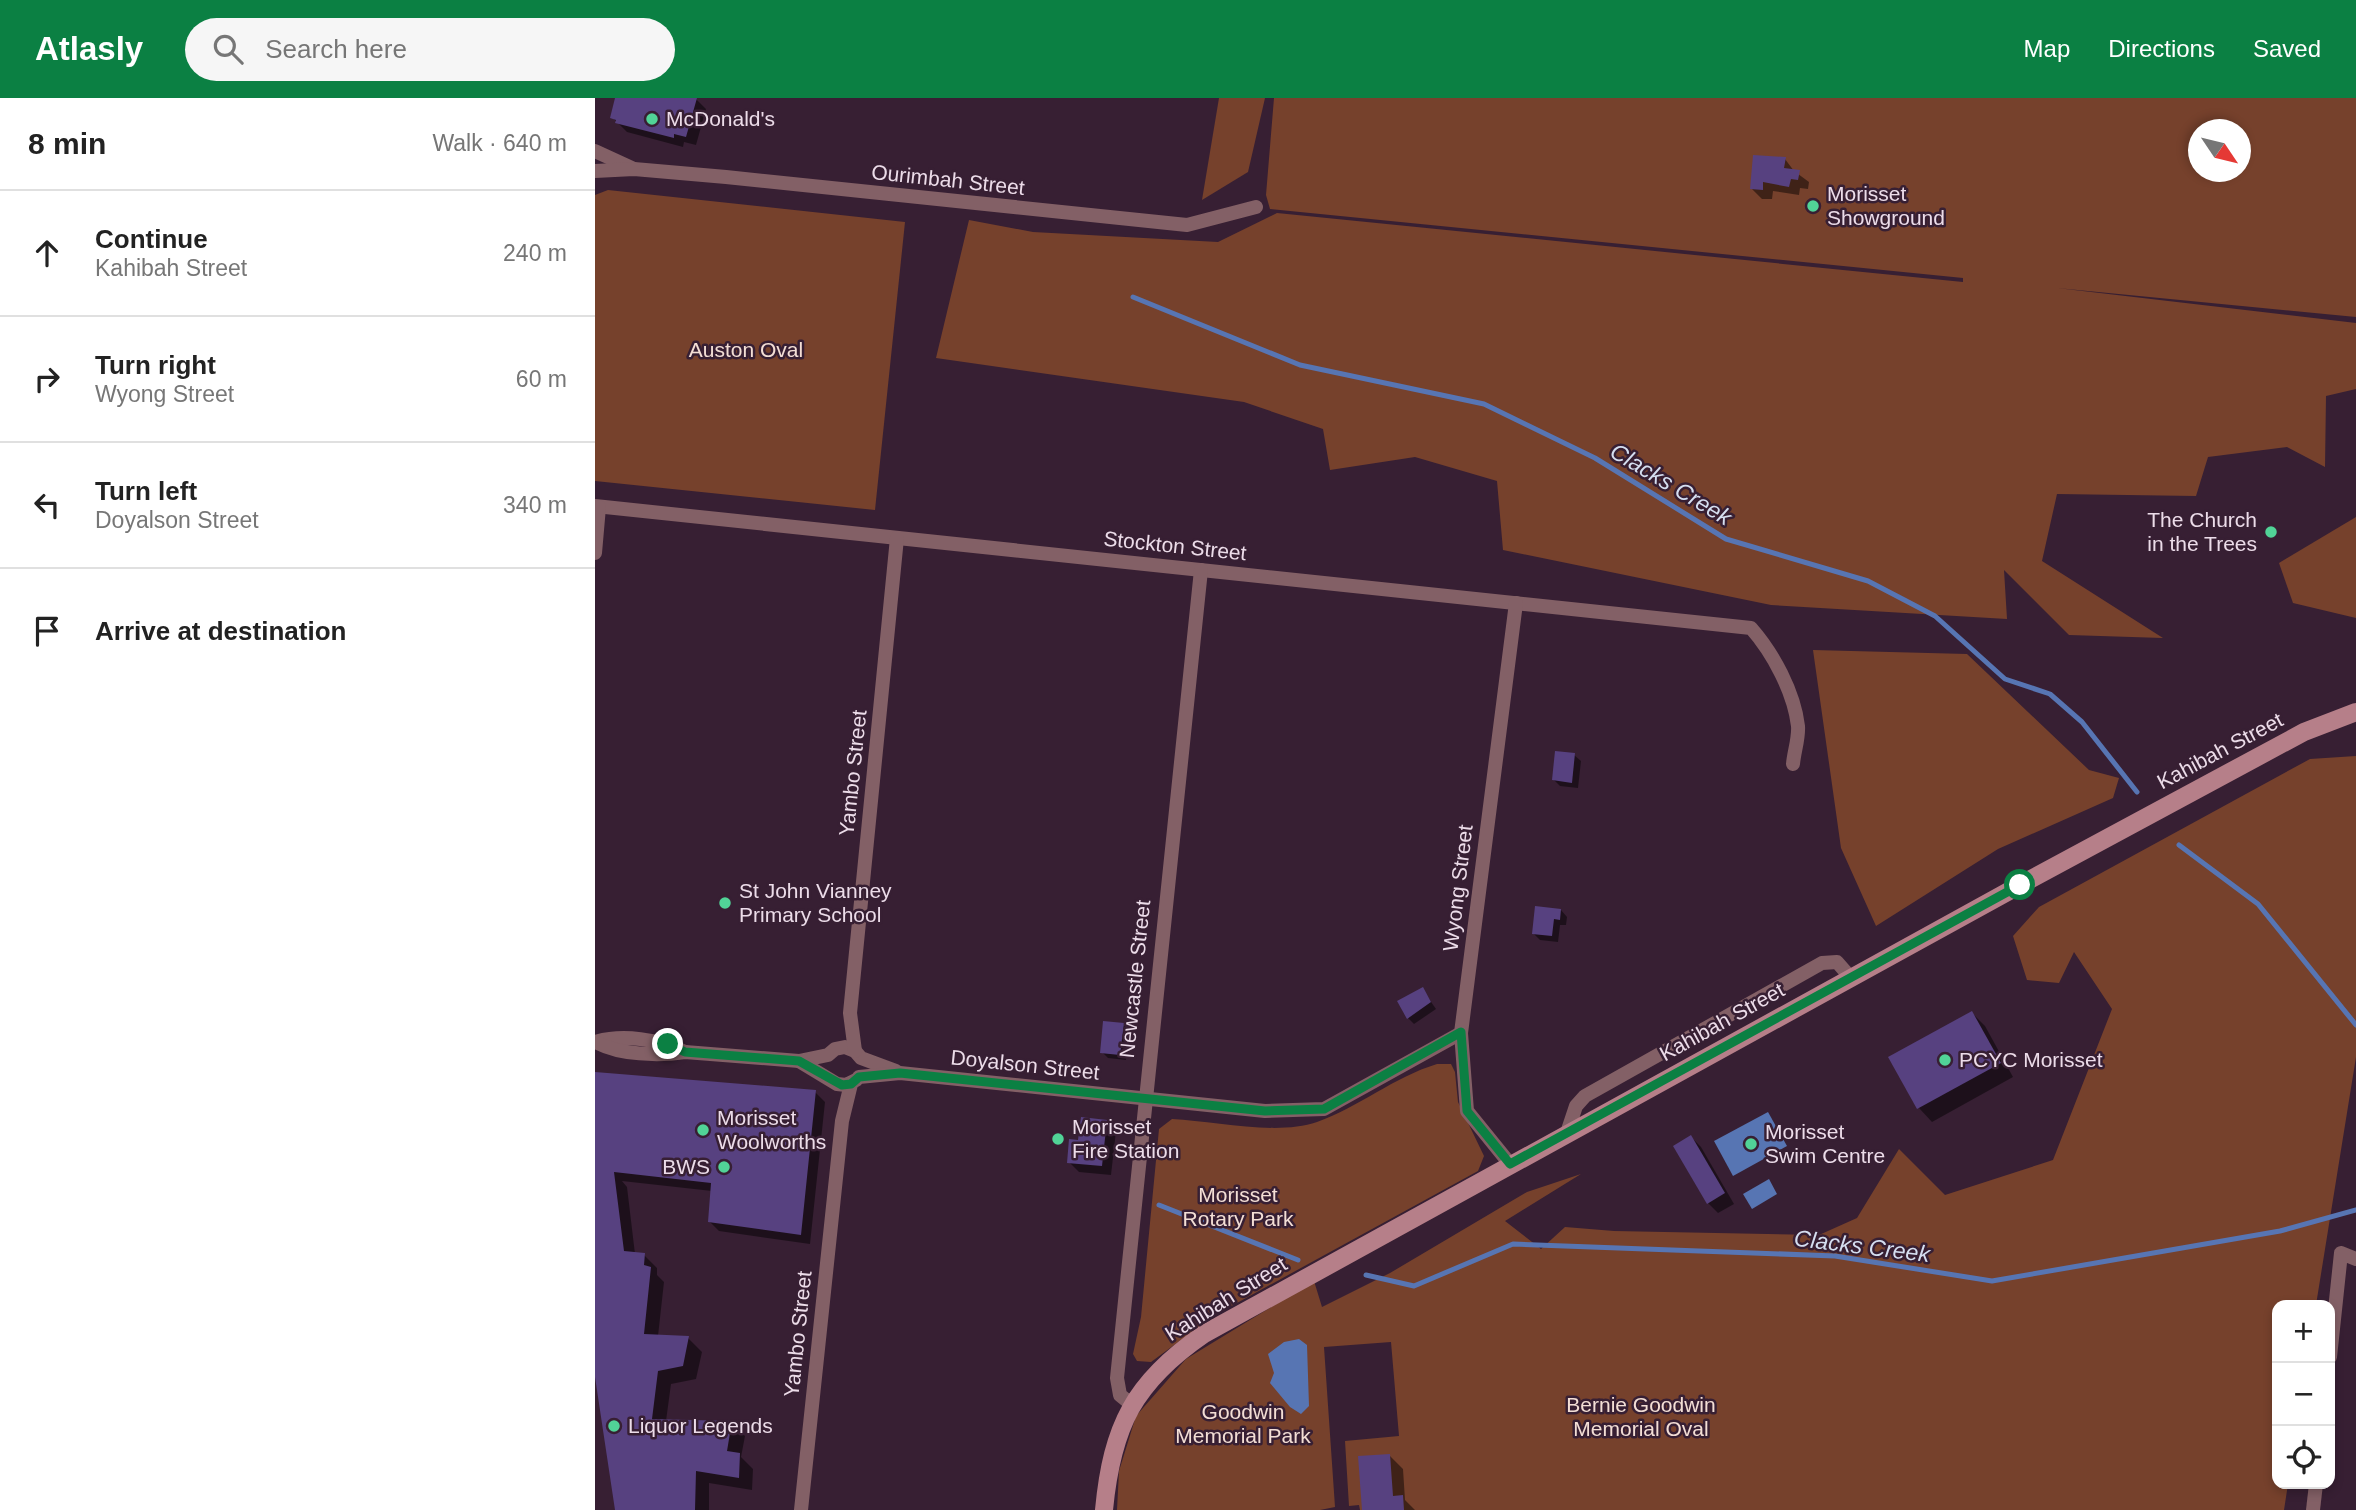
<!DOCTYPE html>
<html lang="en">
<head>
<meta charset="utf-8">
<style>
	:root { --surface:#fff; --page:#f6f6f6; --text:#222; --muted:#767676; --line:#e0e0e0; --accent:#0b8043 }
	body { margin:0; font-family:Arial,sans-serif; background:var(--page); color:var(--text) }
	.controls { position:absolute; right:21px; bottom:21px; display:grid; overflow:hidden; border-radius:14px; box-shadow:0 4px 10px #0003 }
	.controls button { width:63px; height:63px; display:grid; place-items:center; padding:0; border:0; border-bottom:2px solid var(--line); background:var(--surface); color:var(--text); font:35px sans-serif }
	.compass { position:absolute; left:1593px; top:21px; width:63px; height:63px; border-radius:50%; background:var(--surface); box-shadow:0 4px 10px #0003; rotate:125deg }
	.stop { position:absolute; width:21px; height:21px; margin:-16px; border:5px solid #0b8043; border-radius:50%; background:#fff }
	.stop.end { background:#0b8043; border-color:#fff; box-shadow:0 2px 7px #0008 }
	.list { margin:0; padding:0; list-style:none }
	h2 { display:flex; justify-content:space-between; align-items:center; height:91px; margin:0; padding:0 28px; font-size:30px }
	h2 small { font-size:23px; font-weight:400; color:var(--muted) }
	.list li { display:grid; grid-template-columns:46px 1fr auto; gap:21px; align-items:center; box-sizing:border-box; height:126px; padding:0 28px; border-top:2px solid var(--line) }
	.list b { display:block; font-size:26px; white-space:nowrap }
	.list p { margin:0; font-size:23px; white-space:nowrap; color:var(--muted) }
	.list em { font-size:23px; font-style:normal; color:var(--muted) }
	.icon { flex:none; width:38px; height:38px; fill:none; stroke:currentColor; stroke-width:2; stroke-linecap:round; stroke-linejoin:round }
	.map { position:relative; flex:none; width:1761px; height:1412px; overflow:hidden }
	header { display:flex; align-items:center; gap:42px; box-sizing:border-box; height:98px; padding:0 35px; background:var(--accent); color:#fff }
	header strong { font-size:33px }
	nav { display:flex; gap:38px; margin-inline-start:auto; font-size:24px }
	.search { width:490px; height:63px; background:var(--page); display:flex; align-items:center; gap:18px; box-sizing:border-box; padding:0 24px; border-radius:38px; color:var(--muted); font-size:26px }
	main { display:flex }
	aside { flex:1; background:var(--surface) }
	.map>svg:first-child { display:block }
</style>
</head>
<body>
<header>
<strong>Atlasly</strong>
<div class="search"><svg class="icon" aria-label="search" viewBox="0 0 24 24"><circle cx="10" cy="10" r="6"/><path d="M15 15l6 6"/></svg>Search here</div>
<nav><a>Map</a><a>Directions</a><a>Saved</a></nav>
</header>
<main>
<aside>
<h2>8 min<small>Walk · 640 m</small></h2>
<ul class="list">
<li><svg class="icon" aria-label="ahead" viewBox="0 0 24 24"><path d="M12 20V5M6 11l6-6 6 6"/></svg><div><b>Continue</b><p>Kahibah Street</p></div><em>240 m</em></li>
<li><svg class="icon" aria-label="right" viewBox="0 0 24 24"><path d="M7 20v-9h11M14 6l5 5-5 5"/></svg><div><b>Turn right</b><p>Wyong Street</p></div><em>60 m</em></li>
<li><svg class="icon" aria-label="left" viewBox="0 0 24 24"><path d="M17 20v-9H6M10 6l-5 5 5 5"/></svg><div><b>Turn left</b><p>Doyalson Street</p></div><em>340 m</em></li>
<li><svg class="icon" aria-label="arrive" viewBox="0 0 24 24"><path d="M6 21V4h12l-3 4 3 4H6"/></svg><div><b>Arrive at destination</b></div></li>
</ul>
</aside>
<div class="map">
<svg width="1761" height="1412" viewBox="0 0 1761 1412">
	<rect width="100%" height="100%" fill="#371f33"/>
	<g fill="#76412c" fill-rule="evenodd">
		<polygon points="624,0 670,0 653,74 607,102"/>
		<path d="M679,0H1761V219L1462,190L1761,225V291L1731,298L1730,369L1692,349L1613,359L1601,398L1462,396L1447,463L1568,540L1474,537L1409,472L1412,521L1176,507L908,452L902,383L820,359L735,372L728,331L649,304L341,260L374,122L438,134L623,144L682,115L1368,184V180L675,111L671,97ZM1604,32H1646V74H1604Z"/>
		<polygon points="13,92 310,124 280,412 0,383 0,97"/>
		<polygon points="1761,419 1761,520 1698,505 1684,465"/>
		<polygon points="1218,552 1372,556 1494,672 1524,680 1518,700 1403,751 1281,828 1246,750"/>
		<polygon points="1761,658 1761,959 1721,1207 1682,1207 1682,1386 1693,1386 1689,1412 765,1412 764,1407 754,1408 750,1343 804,1338 796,1244 729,1249 740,1409 725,1412 522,1412 524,1373 541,1318 591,1261 719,1183 727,1209 795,1175 932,1094 986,1076 910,1123 946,1151 970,1129 1019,1133 1224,1137 1262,1120 1304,1051 1350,1097 1458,1062 1517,911 1479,854 1464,885 1432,882 1418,838 1444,809 1715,661"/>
		<path d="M842,966H856L860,974L863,1004L889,1058L883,1073L620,1217L556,1264L542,1263L538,1256L546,1219L564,1031L577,1021C619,1023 682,1038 722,1024C764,1009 799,979 842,966Z"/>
	</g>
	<g fill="#5775b3">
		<polygon points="1173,1014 1192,1048 1138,1078 1119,1043"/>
		<polygon points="1174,1081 1182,1096 1157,1111 1148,1096"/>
		<polygon points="704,1241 712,1247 714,1308 706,1316 695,1309 675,1285 679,1275 673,1256 689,1244"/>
	</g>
	<g fill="#0007">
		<polygon points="22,0 101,1 111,11 101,47 89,44 88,49 32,34 17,19"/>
		<polygon points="1190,61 1199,73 1214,84 1213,91 1205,90 1204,97 1178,93 1177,101 1167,101 1157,91"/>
		<polygon points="979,657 986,663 983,690 965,688 959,682"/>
		<polygon points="966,812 972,819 971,827 965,827 963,844 945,842 939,836"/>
		<polygon points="827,891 841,911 819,926 813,920"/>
		<polygon points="1377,915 1390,928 1418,979 1337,1024 1324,1010 1296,960"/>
		<polygon points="528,927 534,933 531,962 513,960 507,954"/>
		<polygon points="0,976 220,994 230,1004 215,1146 124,1133 114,1123 117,1093 27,1083 32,1089 40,1156 49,1157 62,1170 62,1177 69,1184 63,1238 93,1240 107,1254 101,1281 76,1286 71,1323 136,1325 150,1338 146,1359 158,1371 157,1392 114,1385 114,1412 22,1412 0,1260"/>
		<polygon points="511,1023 521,1033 516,1077 484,1074 474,1064 485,1044"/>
		<polygon points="1096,1039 1106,1049 1139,1106 1123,1115 1113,1105"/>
		<polygon points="795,1358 808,1371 810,1402 820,1412 769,1412"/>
	</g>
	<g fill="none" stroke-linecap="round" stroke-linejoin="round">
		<g stroke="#5775b3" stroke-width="5">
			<polyline points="538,199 705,267 889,306 1000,360 1131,441 1273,483 1340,518 1410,581 1455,596 1487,624 1542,694"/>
			<polyline points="1584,747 1663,806 1761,927"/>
			<polyline points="564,1107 703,1162"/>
			<polyline points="771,1177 819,1188 918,1146 1240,1158 1397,1183 1685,1133 1761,1112"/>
		</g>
	</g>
	<g fill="#574180">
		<polygon points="20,0 102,0 91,39 79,36 79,40 20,25 21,22 15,20"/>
		<polygon points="1158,57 1191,59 1189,70 1205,72 1203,82 1196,81 1194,89 1168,84 1168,92 1155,91"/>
		<polygon points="960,653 980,655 977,685 957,682"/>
		<polygon points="940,808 966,811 965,822 959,821 957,838 937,836"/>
		<polygon points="828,889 836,904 812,921 802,903"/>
		<polygon points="1377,913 1406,965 1322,1011 1293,959"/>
		<polygon points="508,923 529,925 525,957 505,955"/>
		<polygon points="0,974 221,992 206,1137 113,1124 116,1085 19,1074 29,1153 50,1155 49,1167 56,1169 49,1236 94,1238 88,1268 63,1273 57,1321 137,1323 132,1353 145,1355 144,1380 101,1373 100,1412 20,1412 0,1279"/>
		<polygon points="486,1019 512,1022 507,1068 472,1065 474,1041 483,1042"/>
		<polygon points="1096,1037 1130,1095 1112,1106 1078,1048"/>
		<polygon points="795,1356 798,1398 808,1397 809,1412 767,1412 763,1358"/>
	</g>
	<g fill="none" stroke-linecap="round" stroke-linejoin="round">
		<g stroke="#836066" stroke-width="14">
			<polyline points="0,53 37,70"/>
			<polyline points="0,73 39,71 131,79 592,127 661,109"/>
			<path d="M0,408L1156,530C1178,555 1199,594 1203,628C1204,640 1199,654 1198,666"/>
			<polyline points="0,455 4,409"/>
			<path d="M0,944C27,936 64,941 90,954"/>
			<path d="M1,944C24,957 64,958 90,954L204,963L233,957L240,951L250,949L260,953L266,960L301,973"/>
			<polyline points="260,953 255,915 302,440"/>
			<polyline points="204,963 242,986 251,987 261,982"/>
			<polyline points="264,979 305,975 670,1013 729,1011 866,935"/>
			<polyline points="972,1035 981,1008 990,998 1227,865 1242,864 1256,880"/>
			<polyline points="915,1066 872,1013 866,935 921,505"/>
			<polyline points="1735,1259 1746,1155 1761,1161"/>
			<polyline points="536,1306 525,1297 522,1280 606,472"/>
			<polyline points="206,1412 247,1023 256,986"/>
			<polyline points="1718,1412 1721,1386"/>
		</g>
		<path stroke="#b67f89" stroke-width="18" d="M509,1412C517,1328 539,1284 609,1236L1425,787L1709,634L1761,614"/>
	</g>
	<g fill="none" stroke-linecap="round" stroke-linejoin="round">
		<polyline stroke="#0b8043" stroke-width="9" points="73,946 90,954 204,963 247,987 256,986 264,979 305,975 670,1013 729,1011 866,934 872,1013 915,1066 1425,787"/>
	</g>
	<g fill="#51d397" stroke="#371f33" stroke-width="2.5">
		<circle cx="57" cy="21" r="7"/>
		<circle cx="1218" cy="108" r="7"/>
		<circle cx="1676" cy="434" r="7"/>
		<circle cx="130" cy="805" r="7"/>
		<circle cx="1350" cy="962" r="7"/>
		<circle cx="108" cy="1032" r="7"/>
		<circle cx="463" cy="1041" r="7"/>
		<circle cx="1156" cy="1046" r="7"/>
		<circle cx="129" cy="1069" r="7"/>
		<circle cx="19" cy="1328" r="7"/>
	</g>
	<g text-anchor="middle" stroke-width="5" stroke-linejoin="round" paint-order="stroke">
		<g font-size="21" fill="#ecdce9" stroke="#371f33" text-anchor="start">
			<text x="71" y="28">McDonald's</text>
			<text x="1232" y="103">Morisset<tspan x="1232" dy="24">Showground</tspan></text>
			<text x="1662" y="429" text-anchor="end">The Church<tspan x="1662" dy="24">in the Trees</tspan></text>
			<text x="144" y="800">St John Vianney<tspan x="144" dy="24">Primary School</tspan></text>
			<text x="1364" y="969">PCYC Morisset</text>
			<text x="122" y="1027">Morisset<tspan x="122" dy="24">Woolworths</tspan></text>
			<text x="477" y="1036">Morisset<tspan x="477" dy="24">Fire Station</tspan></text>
			<text x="1170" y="1041">Morisset<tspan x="1170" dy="24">Swim Centre</tspan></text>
			<text x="115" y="1076" text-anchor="end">BWS</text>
			<text x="33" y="1335">Liquor Legends</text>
		</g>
		<g font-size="21" fill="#ecdce9" stroke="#371f33">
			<text transform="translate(353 82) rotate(6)" y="7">Ourimbah Street</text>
			<text transform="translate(580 448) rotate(6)" y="7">Stockton Street</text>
			<text transform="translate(1625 653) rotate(-28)" y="7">Kahibah Street</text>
			<text transform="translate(258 675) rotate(-84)" y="7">Yambo Street</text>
			<text transform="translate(863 790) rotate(-83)" y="7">Wyong Street</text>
			<text transform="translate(540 881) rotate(-84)" y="7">Newcastle Street</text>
			<text transform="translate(1127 924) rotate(-29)" y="7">Kahibah Street</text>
			<text transform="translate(430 967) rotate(6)" y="7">Doyalson Street</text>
			<text transform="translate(631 1201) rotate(-32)" y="7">Kahibah Street</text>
			<text transform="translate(203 1236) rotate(-84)" y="7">Yambo Street</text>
		</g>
		<g font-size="21" fill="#f3ded5" stroke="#371f33">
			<text x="151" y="259">Auston Oval</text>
			<text x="643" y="1104">Morisset<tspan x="643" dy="24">Rotary Park</tspan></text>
			<text x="1046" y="1314">Bernie Goodwin<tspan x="1046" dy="24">Memorial Oval</tspan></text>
			<text x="648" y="1321">Goodwin<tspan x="648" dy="24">Memorial Park</tspan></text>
		</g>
		<g font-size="23" font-style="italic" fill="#d5def0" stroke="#371f33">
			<text transform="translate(1076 386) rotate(31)" y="8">Clacks Creek</text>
			<text transform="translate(1267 1148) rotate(7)" y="8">Clacks Creek</text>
		</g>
	</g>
</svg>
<div class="controls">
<button>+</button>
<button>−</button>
<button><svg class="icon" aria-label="locate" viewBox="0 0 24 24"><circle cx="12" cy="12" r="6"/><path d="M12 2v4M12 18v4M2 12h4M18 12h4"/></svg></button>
</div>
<svg class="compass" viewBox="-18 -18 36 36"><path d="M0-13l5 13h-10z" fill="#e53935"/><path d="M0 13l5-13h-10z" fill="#767676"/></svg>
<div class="stop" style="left:1425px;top:787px"></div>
<div class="stop end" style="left:73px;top:946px"></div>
</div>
</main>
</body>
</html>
